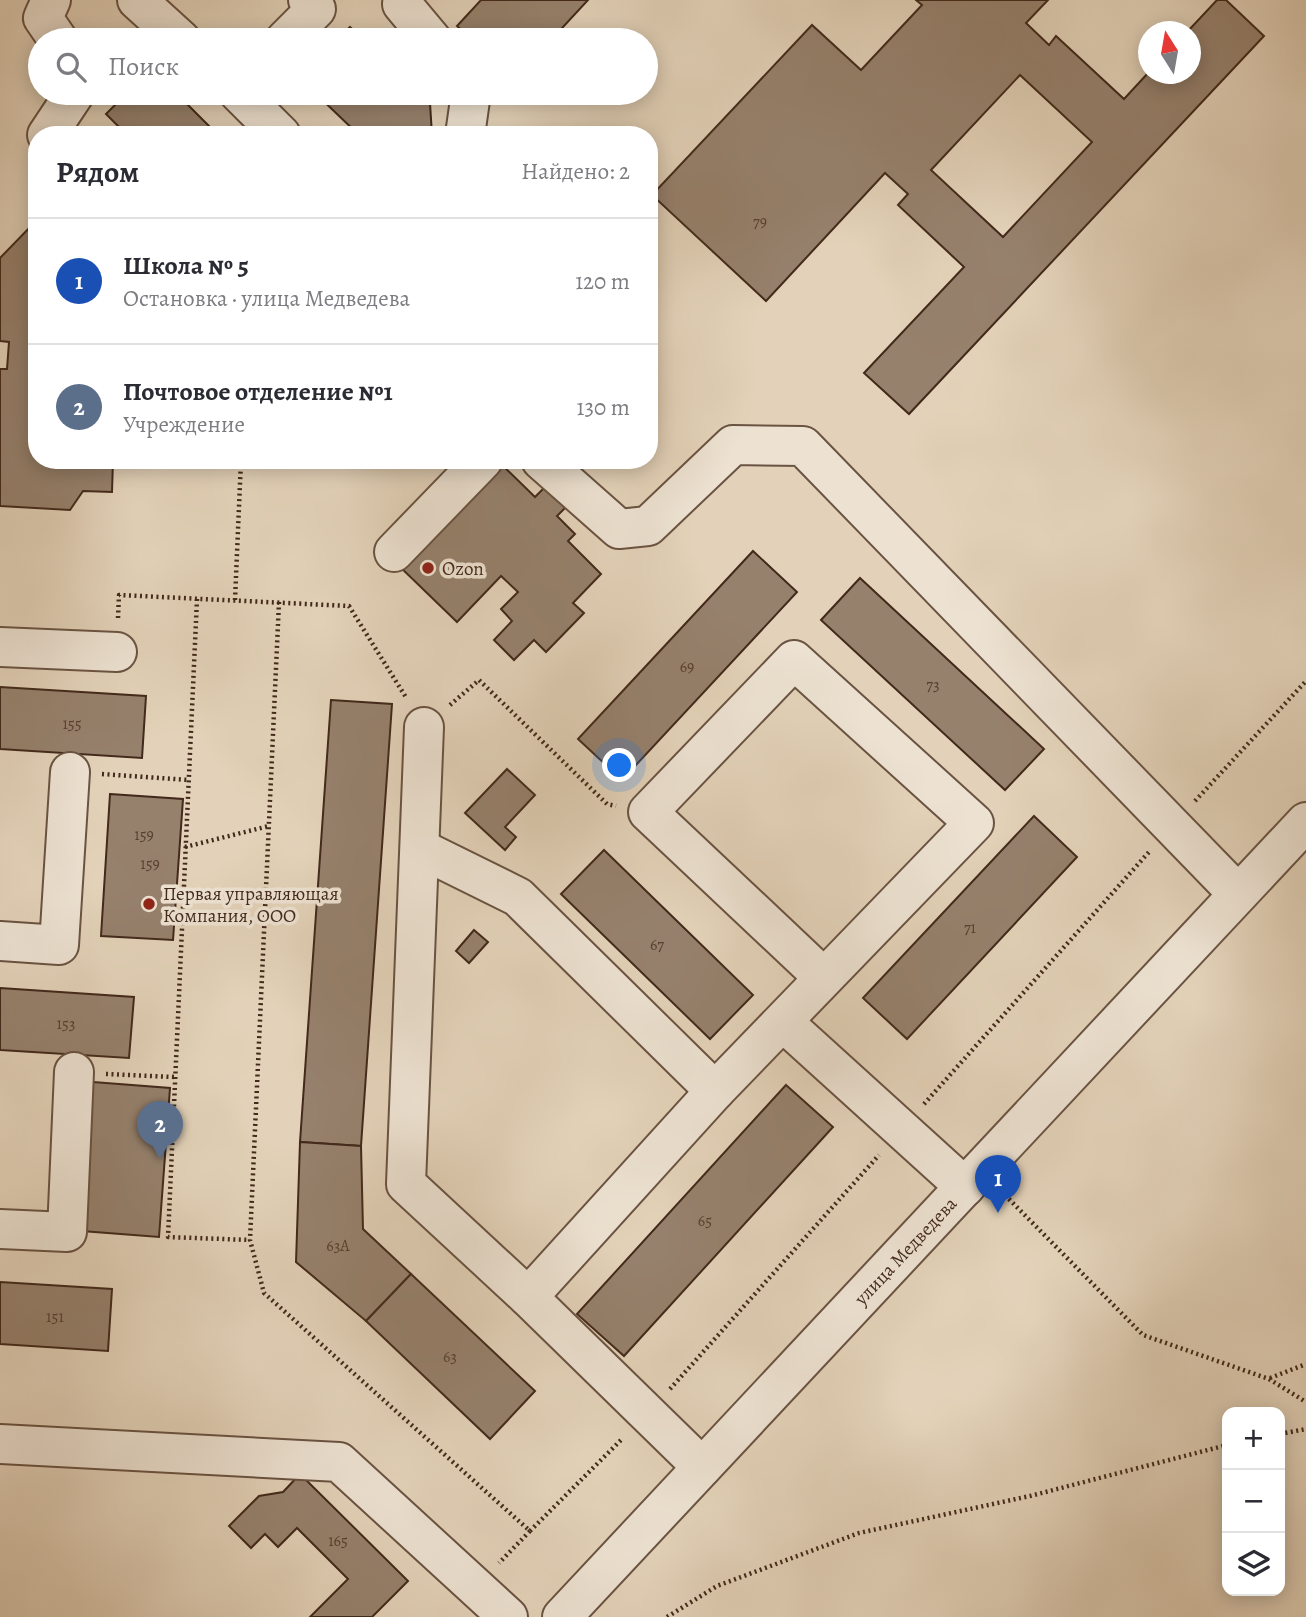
<!DOCTYPE html>
<html lang="ru">
<head>
<meta charset="utf-8">
<style>
	:root { --surface:#fff; --page:#f7f7f7; --text:#2b2b33; --muted:#7c7c81; --line:#e1e1e2; --accent:#1a73e8 }
	body { margin:0; font-family:Alegreya,serif; background:var(--page); color:var(--text) }
	.controls { position:absolute; right:21px; bottom:21px; display:grid; overflow:hidden; border-radius:14px; box-shadow:0 4px 18px #0003 }
	.controls button { width:63px; height:63px; display:grid; place-items:center; padding:0; border:0; border-bottom:2px solid var(--line); background:var(--surface); color:var(--text); font:35px sans-serif }
	.compass { position:absolute; left:1138px; top:21px; width:63px; height:63px; border-radius:50%; background:var(--surface); box-shadow:0 4px 18px #0003; rotate:349deg }
	.you { position:absolute; left:620px; top:766px; width:24px; height:24px; margin:-18px; border:5px solid #fff; border-radius:50%; background:#1a73e8; box-shadow:0 0 0 10px #1a73e833 }
	.badge { display:grid; place-items:center; width:46px; height:46px; border-radius:50%; background:var(--accent); color:#fff; font-size:23px; font-weight:700 }
	.pin { position:absolute; translate:-50% -58px; filter:drop-shadow(0 2px 4px #0008) }
	.pin::after { content:''; position:absolute; top:37px; width:24px; height:21px; background:inherit; clip-path:polygon(0 0,100% 0,50% 100%) }
	.list { margin:0; padding:0; list-style:none }
	h2 { display:flex; justify-content:space-between; align-items:center; height:91px; margin:0; padding:0 28px; font-size:30px }
	h2 small { font-size:23px; font-weight:400; color:var(--muted) }
	.list li { display:grid; grid-template-columns:46px 1fr auto; gap:21px; align-items:center; box-sizing:border-box; height:126px; padding:0 28px; border-top:2px solid var(--line) }
	.list b { display:block; font-size:26px; white-space:nowrap }
	.list p { margin:0; font-size:23px; white-space:nowrap; color:var(--muted) }
	.list em { font-size:23px; font-style:normal; color:var(--muted) }
	.icon { flex:none; width:38px; height:38px; fill:none; stroke:currentColor; stroke-width:2; stroke-linecap:round; stroke-linejoin:round }
	.map { position:relative; flex:none; width:1306px; height:1617px; overflow:hidden }
	.search { position:absolute; background:var(--surface); box-shadow:0 4px 18px #0003; left:28px; top:28px; width:630px; height:77px; display:flex; align-items:center; gap:18px; box-sizing:border-box; padding:0 24px; border-radius:38px; color:var(--muted); font-size:26px }
	.panel { position:absolute; background:var(--surface); box-shadow:0 4px 18px #0003; left:28px; top:126px; width:630px; height:343px; border-radius:28px }
	.map>svg:first-child { display:block }
</style>
</head>
<body>
<div class="map">
<svg width="1306" height="1617" viewBox="0 0 1306 1617">
	<rect width="100%" height="100%" fill="#e3d2b9"/>
	<filter id="stains"><feTurbulence type="fractalNoise" baseFrequency=".00286" numOctaves="4"/><feColorMatrix values="0 0 0 0 .2 0 0 0 0 .09 0 0 0 0 .02 0 0 0 .5 -.17"/></filter>
	<radialGradient id="worn" r=".72"><stop offset=".6" stop-color="#630" stop-opacity="0"/><stop offset="1" stop-color="#630" stop-opacity=".3"/></radialGradient>
	<g fill="#96816d" stroke="#42291b" stroke-width="2" fill-rule="evenodd">
		<polygon points="481,0 588,0 551,40 472,40 457,26"/>
		<path d="M916,0H1048L1026,23L1049,45L1056,36L1124,99L1148,73L1190,74V32H1187L1217,0H1226L1264,36L909,414L864,373L964,267L898,205L908,194L885,173L766,301L652,195L812,25L861,70L922,5ZM1020,75L1092,142L1003,237L931,170Z"/>
		<polygon points="350,27 364,40 337,40"/>
		<polygon points="127,93 176,93 215,132 212,135 127,135 106,114"/>
		<polygon points="315,93 419,93 430,103 432,135 359,135"/>
		<polygon points="37,220 37,460 113,460 112,492 83,491 70,510 0,506 0,369 7,369 9,342 0,341 0,258"/>
		<polygon points="498,461 535,497 550,482 571,502 557,516 575,534 568,541 601,574 573,603 584,613 546,652 534,640 514,660 494,640 512,621 501,609 518,592 501,576 457,622 397,564"/>
		<polygon points="753,551 797,592 622,780 578,739"/>
		<polygon points="860,578 1044,749 1005,790 821,620"/>
		<polygon points="0,687 146,696 142,758 0,749"/>
		<polygon points="331,700 392,704 361,1146 300,1142"/>
		<polygon points="507,769 535,795 505,827 516,837 505,850 465,813"/>
		<polygon points="110,794 183,799 173,940 101,936"/>
		<polygon points="1034,816 1077,857 907,1039 863,998"/>
		<polygon points="604,850 753,995 710,1039 561,894"/>
		<polygon points="474,930 488,942 469,963 456,951"/>
		<polygon points="0,988 134,997 129,1058 0,1050"/>
		<polygon points="93,1082 170,1088 159,1237 82,1231"/>
		<polygon points="786,1085 833,1127 624,1356 577,1314"/>
		<polygon points="300,1142 361,1146 363,1229 411,1274 366,1321 296,1262"/>
		<polygon points="411,1274 535,1391 490,1439 366,1321"/>
		<polygon points="0,1282 112,1289 108,1351 0,1344"/>
		<polygon points="300,1474 408,1581 372,1617 310,1617 348,1579 297,1528 278,1547 265,1534 251,1548 229,1526 259,1496 283,1492"/>
	</g>
	<g fill="none" stroke-linecap="round" stroke-linejoin="round">
		<defs>
			<g id="minor">
				<polyline points="51,0 43,18 58,40"/>
				<polyline points="137,0 181,40"/>
				<polyline points="402,4 432,40"/>
				<polyline points="285,40 316,9 308,0"/>
				<polyline points="239,93 281,135"/>
				<polyline points="47,135 75,93"/>
				<polyline points="465,135 471,93"/>
				<polyline points="541,460 619,529 648,526 733,445 803,446 1238,894"/>
				<polyline points="394,552 483,460"/>
				<polyline points="0,647 117,652"/>
				<polyline points="424,727 406,1184 528,1297 702,1467"/>
				<polyline points="421,849 518,897 715,1091"/>
				<polyline points="0,941 59,945 70,772"/>
				<polyline points="783,1022 965,1187"/>
				<polyline points="0,1229 67,1232 74,1072"/>
				<polyline points="528,1297 715,1091 974,823 794,660 648,812 823,977"/>
				<polyline points="0,1444 339,1462 508,1617"/>
				<path id="s1" d="M562,1617L1306,822"/>
			</g>
		</defs>
		<use href="#minor" stroke="#6a5342" stroke-width="42"/>
		<g stroke="#42291b" stroke-width="4.5" stroke-dasharray="2 3.5" stroke-linecap="butt">
			<polyline points="197,599 168,1237 250,1240"/>
			<polyline points="235,600 241,460"/>
			<polyline points="279,602 250,1240 264,1293 530,1531 499,1563"/>
			<polyline points="118,618 119,595 349,606 407,699"/>
			<polyline points="450,705 479,680 607,804 616,806"/>
			<polyline points="102,774 189,780"/>
			<polyline points="1195,801 1306,681"/>
			<polyline points="185,847 269,826"/>
			<polyline points="106,1074 175,1077"/>
			<polyline points="924,1104 1149,852"/>
			<polyline points="1005,1195 1143,1335 1269,1379 1306,1402"/>
			<polyline points="1270,1378 1306,1364"/>
			<polyline points="670,1389 879,1155"/>
			<polyline points="1280,1434 1306,1429"/>
			<polyline points="530,1531 623,1438"/>
			<polyline points="667,1617 717,1586 859,1533 1030,1496 1227,1445"/>
		</g>
		<use href="#minor" stroke="#ede2d2" stroke-width="38"/>
	</g>
	<g fill="#8f2418" stroke="#ede2d2" stroke-width="2.5">
		<circle cx="428" cy="568" r="7"/>
		<circle cx="149" cy="904" r="7"/>
	</g>
	<g text-anchor="middle" stroke-width="7" stroke-linejoin="round" paint-order="stroke">
		<g font-size="16" fill="#573f30">
			<text x="760" y="227">79</text>
			<text x="687" y="672">69</text>
			<text x="933" y="690">73</text>
			<text x="72" y="729">155</text>
			<text x="144" y="840">159</text>
			<text x="150" y="869">159</text>
			<text x="970" y="933">71</text>
			<text x="657" y="950">67</text>
			<text x="66" y="1029">153</text>
			<text x="705" y="1226">65</text>
			<text x="338" y="1251">63А</text>
			<text x="55" y="1322">151</text>
			<text x="450" y="1362">63</text>
			<text x="338" y="1546">165</text>
		</g>
		<g font-size="19" fill="#42291b" stroke="#ede2d2" text-anchor="start">
			<text x="442" y="575">Ozon</text>
			<text x="163" y="900">Первая управляющая<tspan x="163" dy="22">Компания, ООО</tspan></text>
		</g>
		<g font-size="19" fill="#42291b" stroke="#ede2d2">
			<text dy="7" stroke="none"><textPath href="#s1" startOffset="502">улица Медведева</textPath></text>
		</g>
	</g>
	<rect width="100%" height="100%" filter="url(#stains)"/>
	<rect width="100%" height="100%" fill="url(#worn)"/>
</svg>
<div class="controls">
<button>+</button>
<button>−</button>
<button><svg class="icon" aria-label="layers" viewBox="0 0 24 24"><path d="M12 4l9 5-9 5-9-5zM3 14l9 5 9-5"/></svg></button>
</div>
<svg class="compass" viewBox="-18 -18 36 36"><path d="M0-13l5 13h-10z" fill="#e53935"/><path d="M0 13l5-13h-10z" fill="#7c7c81"/></svg>
<div class="you"></div>
<div class="pin badge" style="left:998px;top:1213px;background:#1a4fb4">1</div>
<div class="pin badge" style="left:160px;top:1159px;background:#5c6f8a">2</div>
<div class="search"><svg class="icon" aria-label="search" viewBox="0 0 24 24"><circle cx="10" cy="10" r="6"/><path d="M15 15l6 6"/></svg>Поиск</div>
<section class="panel">
<h2>Рядом<small>Найдено: 2</small></h2>
<ul class="list">
<li><span class="badge" style="background:#1a4fb4">1</span><div><b>Школа № 5</b><p>Остановка · улица Медведева</p></div><em>120 m</em></li>
<li><span class="badge" style="background:#5c6f8a">2</span><div><b>Почтовое отделение №1</b><p>Учреждение</p></div><em>130 m</em></li>
</ul>
</section>
</div>
</body>
</html>
